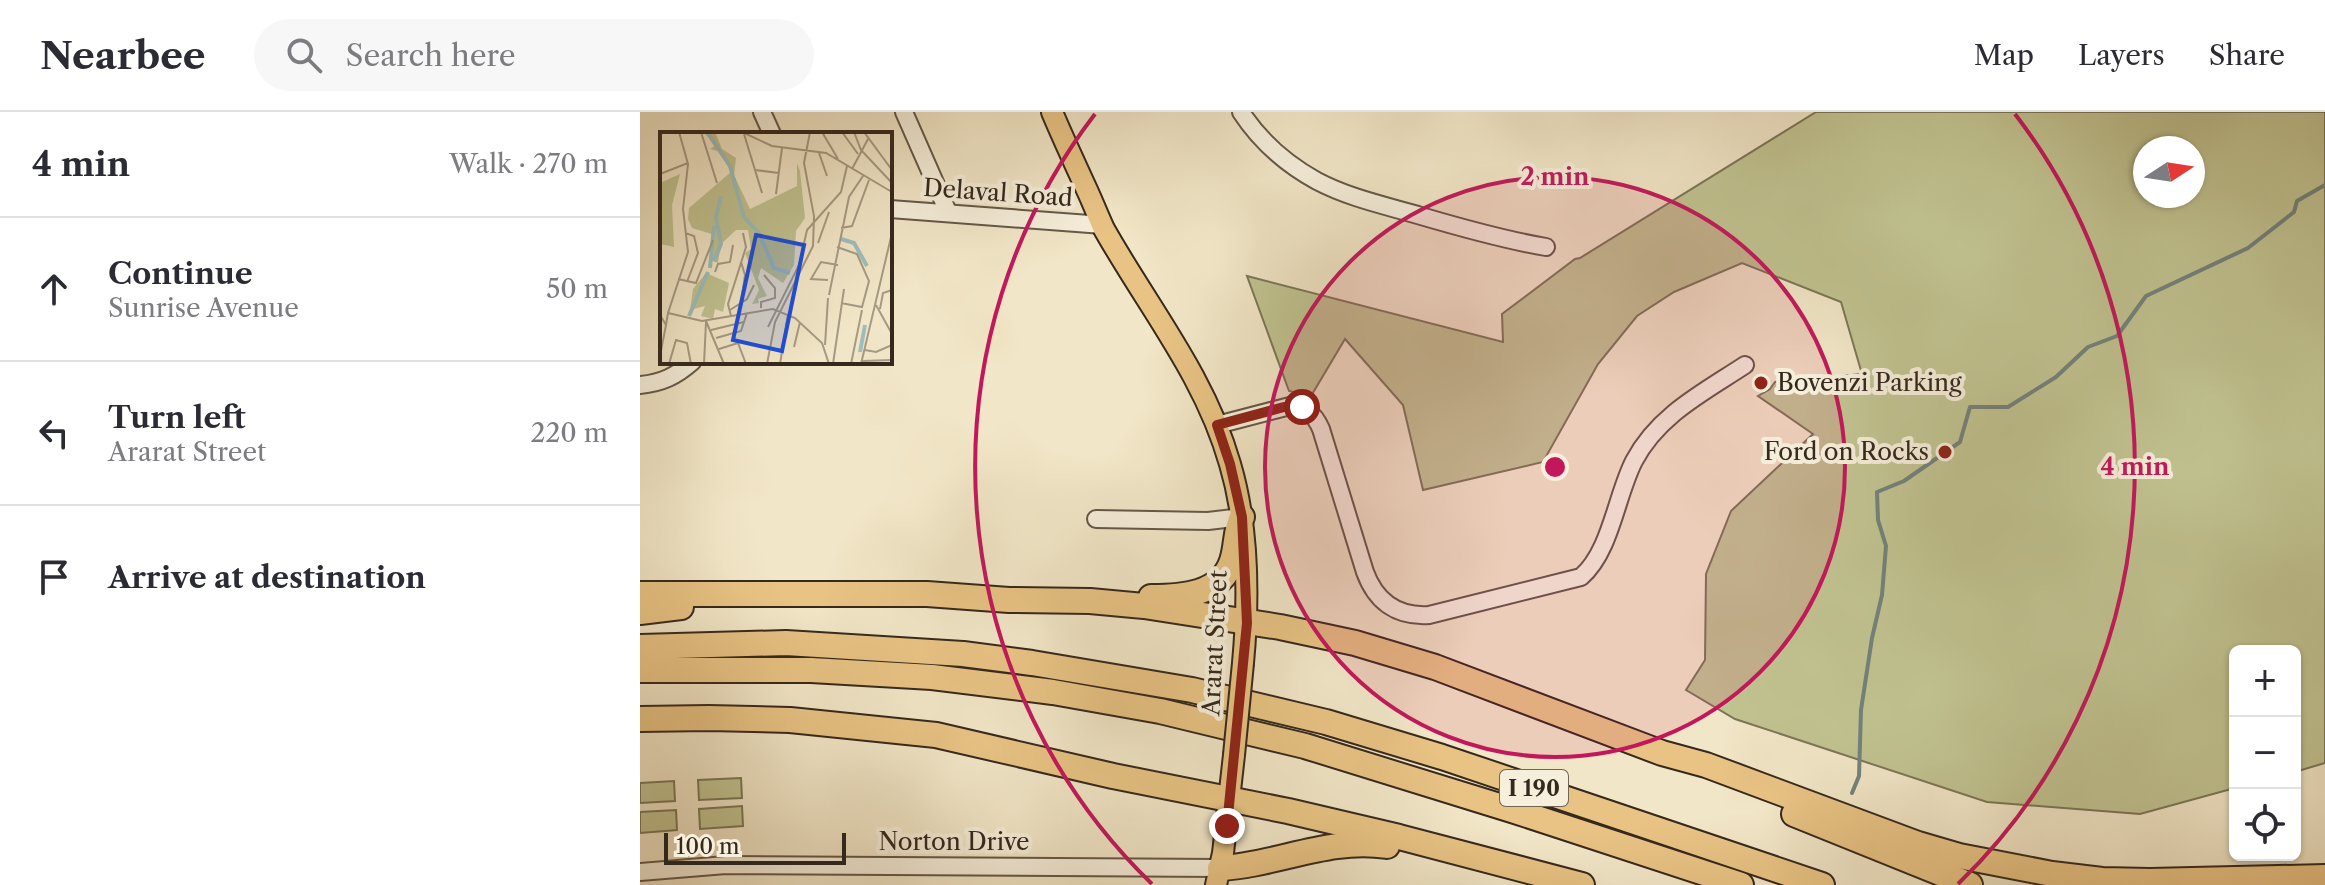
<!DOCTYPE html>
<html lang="en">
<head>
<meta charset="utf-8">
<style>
	:root { --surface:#fff; --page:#f7f7f7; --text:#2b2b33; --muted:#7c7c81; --line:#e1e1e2 }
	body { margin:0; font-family:"Libre Caslon Text",serif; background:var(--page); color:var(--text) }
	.controls { position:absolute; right:24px; bottom:24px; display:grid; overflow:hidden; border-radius:12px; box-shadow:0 2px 6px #0004 }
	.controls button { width:72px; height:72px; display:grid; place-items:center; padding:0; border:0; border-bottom:2px solid var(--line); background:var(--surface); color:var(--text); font:40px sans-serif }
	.compass { position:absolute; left:1493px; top:24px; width:72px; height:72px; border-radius:50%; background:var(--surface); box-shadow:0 2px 6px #0004; rotate:78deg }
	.scale { position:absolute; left:24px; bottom:20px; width:182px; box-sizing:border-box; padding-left:8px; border:4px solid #35281d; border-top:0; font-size:22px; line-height:28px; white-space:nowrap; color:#35281d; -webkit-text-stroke:6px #f6efdb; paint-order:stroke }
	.stop { position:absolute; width:24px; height:24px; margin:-18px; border:6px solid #8f2418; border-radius:50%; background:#fff }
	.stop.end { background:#8f2418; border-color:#fff; box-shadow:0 2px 8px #0008 }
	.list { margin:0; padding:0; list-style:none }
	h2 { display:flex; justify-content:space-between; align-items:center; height:104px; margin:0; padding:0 32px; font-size:34px }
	h2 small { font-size:26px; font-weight:400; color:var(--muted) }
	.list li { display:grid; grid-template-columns:52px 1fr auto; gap:24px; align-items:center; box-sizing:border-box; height:144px; padding:0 32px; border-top:2px solid var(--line) }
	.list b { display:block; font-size:30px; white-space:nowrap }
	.list p { margin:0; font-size:26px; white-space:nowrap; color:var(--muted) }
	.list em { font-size:26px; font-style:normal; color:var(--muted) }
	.icon { flex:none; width:44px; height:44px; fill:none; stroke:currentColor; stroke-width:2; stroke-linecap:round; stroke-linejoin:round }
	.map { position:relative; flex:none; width:1685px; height:773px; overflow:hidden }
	header { display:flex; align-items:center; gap:48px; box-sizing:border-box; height:112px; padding:0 40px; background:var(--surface); border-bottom:2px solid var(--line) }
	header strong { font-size:38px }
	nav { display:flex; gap:44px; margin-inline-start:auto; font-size:28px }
	.search { width:560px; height:72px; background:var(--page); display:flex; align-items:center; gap:20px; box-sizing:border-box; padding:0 28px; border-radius:44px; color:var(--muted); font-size:30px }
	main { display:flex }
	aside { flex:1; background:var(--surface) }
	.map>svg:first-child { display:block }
</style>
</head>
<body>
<header>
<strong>Nearbee</strong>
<div class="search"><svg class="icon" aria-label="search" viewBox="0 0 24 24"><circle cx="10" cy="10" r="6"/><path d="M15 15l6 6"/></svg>Search here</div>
<nav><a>Map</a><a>Layers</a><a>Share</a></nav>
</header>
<main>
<aside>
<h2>4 min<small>Walk · 270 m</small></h2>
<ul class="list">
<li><svg class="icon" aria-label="ahead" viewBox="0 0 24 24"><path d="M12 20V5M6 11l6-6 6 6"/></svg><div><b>Continue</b><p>Sunrise Avenue</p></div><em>50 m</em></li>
<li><svg class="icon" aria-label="left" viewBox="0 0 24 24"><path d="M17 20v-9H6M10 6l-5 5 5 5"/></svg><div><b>Turn left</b><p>Ararat Street</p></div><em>220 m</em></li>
<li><svg class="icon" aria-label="arrive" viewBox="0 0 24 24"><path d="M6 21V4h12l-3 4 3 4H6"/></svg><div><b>Arrive at destination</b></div></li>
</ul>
</aside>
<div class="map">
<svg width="1685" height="773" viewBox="0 0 1685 773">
	<rect width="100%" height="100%" fill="#f1e6c7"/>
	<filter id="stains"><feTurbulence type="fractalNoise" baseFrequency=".0025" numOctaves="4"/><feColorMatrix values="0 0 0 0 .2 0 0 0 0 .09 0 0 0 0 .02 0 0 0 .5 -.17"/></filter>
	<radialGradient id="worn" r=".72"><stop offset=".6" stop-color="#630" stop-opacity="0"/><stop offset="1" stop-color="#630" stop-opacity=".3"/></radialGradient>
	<g fill="#c1c391" stroke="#7b7657" stroke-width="2" fill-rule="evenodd">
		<path d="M1176,0H1685V651L1655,660V539H1595V676L1500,702L1347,690L1095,607L1046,578L1065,548L1066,462L1091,399L1173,322L1118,284L1130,277L1135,270L1222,262L1201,190L1102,151L1034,180L997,204L958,252L903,350L783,378L763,293L705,227L671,284L649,279L607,164L863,230L862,202L935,147L940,146ZM1505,36H1553V84H1505Z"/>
		<polygon points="101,666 102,686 59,688 58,668"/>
		<polygon points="34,669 35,689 0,691 0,671"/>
		<polygon points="102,694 103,714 60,717 59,697"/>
		<polygon points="36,698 37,718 0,721 0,700"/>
	</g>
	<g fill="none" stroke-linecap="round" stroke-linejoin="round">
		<polyline stroke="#73827c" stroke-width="4" points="1212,681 1219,664 1221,598 1232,526 1242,483 1246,434 1238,408 1237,380 1264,369 1320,330 1330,295 1368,295 1416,265 1448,235 1477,224 1506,184 1608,136 1654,100 1657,89 1685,73"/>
		<defs>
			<g id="minor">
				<polyline points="122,0 132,22"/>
				<polyline points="264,0 308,100"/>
				<path d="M601,0C620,29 646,52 677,69C709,86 747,94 781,104C822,116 864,128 906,135"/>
				<polyline points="250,97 463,113"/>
				<path d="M0,273C22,271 36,264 52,250"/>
				<path d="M577,313L650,294C666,294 675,303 681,317L725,460C736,490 757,505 789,503L941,465C971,439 976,384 994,349C1018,303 1064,280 1105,253"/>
				<polyline points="456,407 568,409 602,405"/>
				<polyline points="0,760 86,753 580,756"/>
			</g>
			<g id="major">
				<path d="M412,0C423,26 435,52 447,78C453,91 458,104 464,117C508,195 565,264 590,352C609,416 609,486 603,551"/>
				<polyline points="576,773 583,741 594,643"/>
			</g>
			<g id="highway">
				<polyline points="0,482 287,482 369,488 450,489 504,494 640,515 715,531 795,555 1022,641 1066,653 1278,732 1319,744 1412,762 1462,768 1510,769 1685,765"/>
				<path d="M511,485C541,485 581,483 592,449C597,434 595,419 602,405"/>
				<polyline points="0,500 41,495"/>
				<polyline points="0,535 146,531 323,542 392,551 552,578 686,610 802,645 1182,773"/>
				<polyline points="0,558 171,558 292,565 413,580 520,599 665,634 872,698 1101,773"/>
				<polyline points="0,607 69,606 150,608 296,623 473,664 648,699 759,725 942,773"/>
				<polyline points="1154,702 1330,773"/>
				<path d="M580,756C637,753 689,725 747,734"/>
			</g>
		</defs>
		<use href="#minor" stroke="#645848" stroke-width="20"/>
		<use href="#major" stroke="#35281d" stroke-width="24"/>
		<use href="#highway" stroke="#35281d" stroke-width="28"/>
		<use href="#minor" stroke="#f6efdb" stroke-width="16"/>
		<use href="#major" stroke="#e8c384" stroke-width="20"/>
		<use href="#highway" stroke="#e8c384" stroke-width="24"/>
		<defs>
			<polyline id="major-bridge" points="594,643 603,551"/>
		</defs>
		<use href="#major-bridge" stroke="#35281d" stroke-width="24" stroke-linecap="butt"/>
		<use href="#major-bridge" stroke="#e8c384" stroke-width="20"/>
	</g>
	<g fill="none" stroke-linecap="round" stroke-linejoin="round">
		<polyline stroke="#8f2418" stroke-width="10" points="587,714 607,511 602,405 590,352 577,313 644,295 662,295"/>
	</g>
	<circle cx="915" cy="355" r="290" fill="#c2185b" fill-opacity=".12"/>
	<g fill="none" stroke="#c2185b" stroke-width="4">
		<circle cx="915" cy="355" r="290"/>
		<path d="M512 772A580 580 0 0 1 455 2M1375 2A580 580 0 0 1 1318 772"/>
	</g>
	<g fill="#8f2418" stroke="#f6efdb" stroke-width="3">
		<circle cx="1121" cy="271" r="8"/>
		<circle cx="1305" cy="340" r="8"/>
	</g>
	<g text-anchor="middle" stroke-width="8" stroke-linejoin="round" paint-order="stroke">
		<rect fill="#f6efdb" stroke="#6f6456" stroke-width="2" x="860" y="658" width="68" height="36" rx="6"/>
		<g font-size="22" font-weight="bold" fill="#35281d">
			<text x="894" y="684">I 190</text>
		</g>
		<g font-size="24" fill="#35281d" stroke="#f6efdb">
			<text transform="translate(358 81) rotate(4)" y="8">Delaval Road</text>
			<text transform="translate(575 531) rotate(-87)" y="8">Ararat Street</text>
			<text x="314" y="738">Norton Drive</text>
		</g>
		<g font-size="24" fill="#35281d" stroke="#f6efdb" text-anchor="start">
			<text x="1137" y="279">Bovenzi Parking</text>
			<text x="1289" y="348" text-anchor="end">Ford on Rocks</text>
		</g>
	</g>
	<g transform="translate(20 20)">
		<rect width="232" height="232" fill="#f1e6c7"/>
		<path d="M43,0H55L62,17L76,26L74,43L90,77L137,54V31L140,39L145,86L136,99L134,133L123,151L101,136L98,146L107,164L98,167L99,171L92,172L99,158L85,121L91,117L88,98H76L61,112L58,131L52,129L55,103L32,96L28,87L29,76L71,40L61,20L50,17L56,13ZM20,42L12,73L14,115L0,112V51ZM46,141L69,151L63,180L55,177L53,187L41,184L45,174L30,178L33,157Z" fill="#c1c391"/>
		<path fill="none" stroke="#9cbebc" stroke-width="4" d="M47,0L70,34L84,85L99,101L114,136L130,141M181,107L194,111L207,134M54,129L61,112L56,85L61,64M50,136L54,94M29,184L48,140M200,220L205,193"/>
		<path fill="none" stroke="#a69a83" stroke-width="2" d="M41,0L57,51M82,0L112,14L166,21L232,60M162,0L178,27M182,0L198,22M194,0L201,18L232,51M204,0L232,38M84,2L102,61M159,21L167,44M192,37L208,7M95,38L119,41M0,42L28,31M116,62L122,16M181,96L192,94L209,48M25,101L34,104L38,121L27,150M158,111L169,80M177,115L197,122L209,149L202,175L181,171M55,140L58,132L70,130L73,113M18,147L36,151L53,108M168,148L151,147L161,130L178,133M169,163L189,65L203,44M81,171L85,143L81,130M216,173L232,202M101,176V170L115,166V156L104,143M220,177L223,161L232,158M70,178L87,167L94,153M8,181L28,120L23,77L28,32L19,0M0,183L6,193L0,224M71,184L68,172L86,115L83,101M46,189L64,232M6,193L8,181L42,189L113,177L135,186L162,211L169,232M108,195L139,133L147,98L181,60L187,34M51,198L84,190M56,206L81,199L87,181M165,213L168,166M134,215L140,190M59,217L78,211L86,232M205,218L216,220L232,213M202,229L232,228M9,232L16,208L27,211L31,232M44,232L46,190M107,232L115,190L153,114L154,84L144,31L150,0M120,232L128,182M173,232L184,157M191,232L202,178M201,232L232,101"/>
		<path fill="#1d4ed8" fill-opacity="0.15" stroke="#1d4ed8" stroke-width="4" d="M96,103L144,113L122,219L73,208Z"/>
		<rect width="232" height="232" fill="none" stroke="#35281d" stroke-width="4"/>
	</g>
	<circle cx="915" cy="355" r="12" fill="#c2185b" stroke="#f6efdb" stroke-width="4"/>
	<g font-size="24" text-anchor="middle" font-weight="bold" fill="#c2185b" stroke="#f6efdb" stroke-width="8" stroke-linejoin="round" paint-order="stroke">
		<text x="915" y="73">2 min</text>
		<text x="1495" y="363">4 min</text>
	</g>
	<rect width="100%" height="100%" filter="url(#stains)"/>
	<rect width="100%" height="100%" fill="url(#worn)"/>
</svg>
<div class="controls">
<button>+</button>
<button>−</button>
<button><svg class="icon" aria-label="locate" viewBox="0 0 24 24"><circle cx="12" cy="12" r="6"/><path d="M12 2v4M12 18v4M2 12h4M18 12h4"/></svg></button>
</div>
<svg class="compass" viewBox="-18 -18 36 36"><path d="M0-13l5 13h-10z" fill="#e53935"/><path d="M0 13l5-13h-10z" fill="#7c7c81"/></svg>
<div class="scale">100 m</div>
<div class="stop" style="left:662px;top:295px"></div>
<div class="stop end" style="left:587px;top:714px"></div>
</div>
</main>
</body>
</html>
